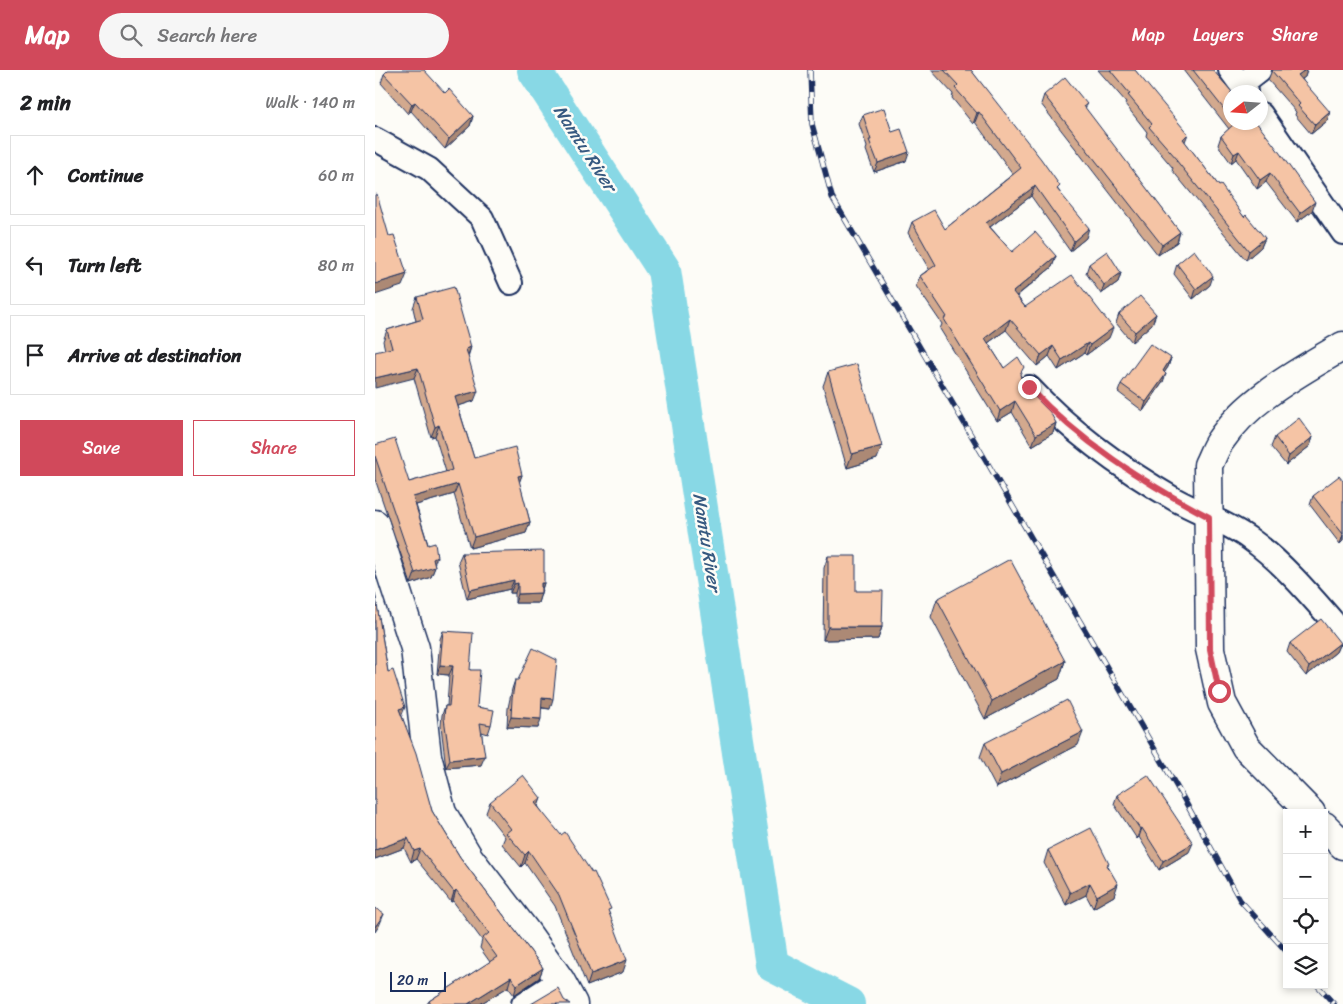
<!DOCTYPE html>
<html lang="en">
<head>
<meta charset="utf-8">
<style>
	:root { --surface:#fff; --page:#f6f6f6; --text:#202124; --muted:#757577; --line:#e0e0e0; --accent:#d1495b }
	body { margin:0; font-family:Sriracha,sans-serif; background:var(--page); color:var(--text) }
	.controls { position:absolute; right:15px; bottom:15px; display:grid; overflow:hidden; border-radius:0px; box-shadow:0 2px 8px #0003 }
	.controls button { width:45px; height:45px; display:grid; place-items:center; padding:0; border:0; border-bottom:1px solid var(--line); background:var(--surface); color:var(--text); font:25px sans-serif }
	.compass { position:absolute; left:848px; top:15px; width:45px; height:45px; border-radius:50%; background:var(--surface); box-shadow:0 2px 8px #0003; rotate:253deg }
	.scale { position:absolute; left:15px; bottom:12px; width:56px; box-sizing:border-box; padding-left:5px; border:2px solid #1b2f5e; border-top:0; font-size:14px; line-height:18px; white-space:nowrap; color:#1b2f5e; -webkit-text-stroke:4px #fdfcf7; paint-order:stroke }
	.stop { position:absolute; width:15px; height:15px; margin:-11px; border:4px solid #d1495b; border-radius:50%; background:#fff }
	.stop.end { background:#d1495b; border-color:#fff; box-shadow:0 1px 5px #0008 }
	.list { margin:0; padding:0; list-style:none }
	h2 { display:flex; justify-content:space-between; align-items:center; height:65px; margin:0; padding:0 20px; font-size:21px }
	h2 small { font-size:16px; font-weight:400; color:var(--muted) }
	.list li { display:grid; grid-template-columns:32px 1fr auto; gap:15px; align-items:center; box-sizing:border-box; height:80px; margin:0 10px 10px; padding:0 10px; border:1px solid var(--line); border-radius:0px }
	.list b { display:block; font-size:19px; white-space:nowrap }
	.list em { font-size:16px; font-style:normal; color:var(--muted) }
	.actions { display:flex; gap:10px; padding:15px 20px }
	.actions a { flex:1; padding:11px 0; border:1px solid var(--accent); border-radius:0px; text-align:center; font-size:18px; color:var(--accent) }
	.actions .main { background:var(--accent); color:#fff }
	.icon { flex:none; width:28px; height:28px; fill:none; stroke:currentColor; stroke-width:2; stroke-linecap:round; stroke-linejoin:round }
	.map { position:relative; flex:none; width:968px; height:934px; overflow:hidden }
	header { display:flex; align-items:center; gap:30px; box-sizing:border-box; height:70px; padding:0 25px; background:var(--accent); color:#fff }
	header strong { font-size:24px }
	nav { display:flex; gap:28px; margin-inline-start:auto; font-size:18px }
	.search { width:350px; height:45px; background:var(--page); display:flex; align-items:center; gap:12px; box-sizing:border-box; padding:0 18px; border-radius:28px; color:var(--muted); font-size:19px }
	main { display:flex }
	aside { flex:1; background:var(--surface) }
	.map>svg:first-child { display:block }
</style>
</head>
<body>
<header>
<strong>Map</strong>
<div class="search"><svg class="icon" aria-label="search" viewBox="0 0 24 24"><circle cx="10" cy="10" r="6"/><path d="M15 15l6 6"/></svg>Search here</div>
<nav><a>Map</a><a>Layers</a><a>Share</a></nav>
</header>
<main>
<aside>
<h2>2 min<small>Walk · 140 m</small></h2>
<ul class="list">
<li><svg class="icon" aria-label="ahead" viewBox="0 0 24 24"><path d="M12 20V5M6 11l6-6 6 6"/></svg><div><b>Continue</b></div><em>60 m</em></li>
<li><svg class="icon" aria-label="left" viewBox="0 0 24 24"><path d="M17 20v-9H6M10 6l-5 5 5 5"/></svg><div><b>Turn left</b></div><em>80 m</em></li>
<li><svg class="icon" aria-label="arrive" viewBox="0 0 24 24"><path d="M6 21V4h12l-3 4 3 4H6"/></svg><div><b>Arrive at destination</b></div></li>
</ul>
<div class="actions"><a class="main">Save</a><a>Share</a></div>
</aside>
<div class="map">
<svg width="968" height="934" viewBox="0 0 968 934">
	<rect width="100%" height="100%" fill="#fdfcf7"/>
	<filter id="ink" filterUnits="userSpaceOnUse"><feTurbulence type="fractalNoise" baseFrequency=".02" numOctaves="2"/><feDisplacementMap in="SourceGraphic" scale="10" xChannelSelector="R" yChannelSelector="G"/><feConvolveMatrix kernelMatrix="1 2 1 2 8 2 1 2 1" color-interpolation-filters="sRGB"/></filter>
	<g filter="url(#ink)">
		<g fill="none" stroke-linecap="round" stroke-linejoin="round">
			<polyline stroke="#88d8e5" stroke-width="34" points="159,0 289,200 397,895 473,934"/>
			<defs>
				<g id="minor">
					<polyline points="855,0 871,22"/>
					<polyline points="866,15 885,0"/>
					<polyline points="886,44 968,163"/>
					<polyline points="0,69 54,99 107,148 136,213"/>
					<path d="M654,317C697,363 747,399 801,430C825,443 853,453 875,469C908,492 941,532 968,563"/>
					<polyline points="148,934 185,910"/>
				</g>
				<g id="tertiary">
					<polyline points="0,454 40,578 52,686 67,743 94,788 151,862 185,910 198,934"/>
					<path d="M936,743L871,677L847,633L835,579L833,395C837,387 840,378 845,371C874,328 925,302 968,276"/>
					<polyline points="949,756 968,775"/>
				</g>
			</defs>
			<use href="#minor" stroke="#1b2f5e" stroke-width="26"/>
			<use href="#tertiary" stroke="#1b2f5e" stroke-width="31"/>
			<use href="#minor" stroke="#fdfcf7" stroke-width="22"/>
			<use href="#tertiary" stroke="#fdfcf7" stroke-width="28"/>
			<defs>
				<g id="rail">
					<polyline points="435,0 437,54 457,127 806,724 865,830 912,882"/>
					<polyline points="942,915 959,934"/>
				</g>
			</defs>
			<use href="#rail" stroke="#1b2f5e" stroke-width="5.5"/>
			<use href="#rail" stroke="#fdfcf7" stroke-width="4" stroke-dasharray="11" stroke-linecap="butt"/>
		</g>
		<g fill="#d3a98e" stroke="#1b2f5e">
			<polygon points="556,0 596,0 684,121 711,168 695,181 656,126 615,157 637,182 681,186 677,197 642,226 650,237 734,268 711,285 709,283 683,300 674,286 662,296 631,260 613,273 629,298 646,306 648,315 681,353 678,363 657,376 637,342 622,351 565,259 567,254 541,216 545,206 554,199 533,163 537,152 570,159 638,104 600,52 598,54 577,28 578,24"/>
			<polygon points="723,0 760,0 810,72 844,116 869,147 890,168 886,177 871,190 797,100 798,98 771,66 772,62 750,34 751,32"/>
			<polygon points="808,0 838,0 856,22 856,52 881,52 937,141 922,152 891,112 882,119 861,89 856,93 843,75 846,66 854,59"/>
			<polygon points="897,0 932,0 930,7 927,9 952,51 936,64 920,45 921,42 893,10"/>
			<polygon points="9,4 70,23 98,46 95,56 70,79 36,41 33,44 6,13"/>
			<polygon points="669,25 712,34 710,39 805,162 802,172 783,185 666,34"/>
			<polygon points="488,45 517,62 531,91 499,102 491,80 492,77 484,54"/>
			<polygon points="714,194 746,203 743,212 726,224 711,203"/>
			<polygon points="802,194 835,215 818,229 799,204"/>
			<polygon points="42,227 96,277 93,287 99,331 83,336 99,388 147,405 144,412 155,452 151,463 95,478 79,424 41,435 60,497 56,507 36,514 0,409 0,375 34,412 71,402 60,366 56,367 39,308 10,280 8,271 12,260 41,251 38,238"/>
			<polygon points="744,244 781,244 777,254 757,272 741,253"/>
			<polygon points="796,288 793,297 789,303 788,312 768,341 743,322 746,314"/>
			<polygon points="453,302 502,389 472,398 448,316"/>
			<polygon points="900,367 938,367 935,376 911,395 896,377"/>
			<polygon points="968,411 968,471 965,474 935,435 938,426"/>
			<polygon points="87,483 169,513 163,533 140,533 140,523 135,523 135,519 92,529 83,492"/>
			<polygon points="453,486 507,557 503,569 448,570 449,498"/>
			<polygon points="0,523 13,602 57,741 85,787 168,898 164,908 139,925 133,917 105,934 52,934 54,931 115,892 105,878 107,870 78,831 76,832 41,789 36,792 29,778 0,789"/>
			<polygon points="562,529 690,591 684,609 610,649 556,547"/>
			<polygon points="68,561 95,600 102,637 116,655 113,664 107,662 106,695 71,698 66,656 67,645 70,636 72,636 74,605 62,604 65,569"/>
			<polygon points="915,573 965,573 961,582 931,606 912,582"/>
			<polygon points="140,610 175,639 166,638 163,658 132,657 133,638 137,619"/>
			<polygon points="610,673 703,675 621,718 605,687"/>
			<polygon points="742,725 814,782 784,800 764,767 762,769 739,734"/>
			<polygon points="166,728 163,736 234,843 248,902 212,916 180,836 150,793 146,797 127,774 130,767 111,743 115,732"/>
			<polygon points="673,780 733,796 739,826 718,838 711,825 691,835 669,793"/>
		</g>
		<g fill="#ac8974" stroke="#1b2f5e">
			<polygon points="930,0 932,0 930,7 920,14 923,5"/>
			<polygon points="40,32 36,41 33,44 37,34"/>
			<polygon points="604,42 600,52 598,54 602,43"/>
			<polygon points="955,42 952,51 936,64 940,55"/>
			<polygon points="98,46 95,56 70,79 74,69"/>
			<polygon points="813,64 809,74 808,69"/>
			<polygon points="864,81 861,89 856,93 859,84"/>
			<polygon points="534,82 531,91 499,102 503,93"/>
			<polygon points="895,103 891,112 882,119 885,110"/>
			<polygon points="660,116 656,126 607,163 611,153"/>
			<polygon points="940,132 937,141 922,152 925,143"/>
			<polygon points="714,158 711,168 695,181 699,171"/>
			<polygon points="805,162 802,172 783,185 787,175"/>
			<polygon points="890,168 886,177 871,190 874,181"/>
			<polygon points="681,186 677,197 634,232 638,222"/>
			<polygon points="746,203 743,212 726,224 729,215"/>
			<polygon points="32,204 27,216 0,225 0,214"/>
			<polygon points="838,206 835,215 818,229 821,219"/>
			<polygon points="781,244 777,254 757,272 760,262"/>
			<polygon points="635,249 631,260 606,278 610,268"/>
			<polygon points="738,258 734,268 711,285 715,275"/>
			<polygon points="713,273 709,283 683,300 687,290"/>
			<polygon points="678,276 674,286 662,296 666,285"/>
			<polygon points="96,277 92,288 91,279"/>
			<polygon points="796,288 793,297 785,309 788,301"/>
			<polygon points="43,298 39,308 0,318 0,308"/>
			<polygon points="791,304 788,312 768,341 771,332"/>
			<polygon points="103,321 99,331 77,338 80,327"/>
			<polygon points="640,331 637,342 622,351 625,341"/>
			<polygon points="681,353 678,363 657,376 661,365"/>
			<polygon points="64,355 60,366 56,367 60,357"/>
			<polygon points="938,367 935,376 911,395 914,386"/>
			<polygon points="507,376 502,389 472,398 477,384"/>
			<polygon points="147,405 143,416 143,406"/>
			<polygon points="83,414 79,424 34,437 38,427"/>
			<polygon points="155,452 151,463 95,478 99,467"/>
			<polygon points="968,465 968,471 965,474"/>
			<polygon points="62,487 58,497 60,497 56,507 36,514 40,503 58,489"/>
			<polygon points="139,510 135,519 92,529 95,520"/>
			<polygon points="143,513 140,523 135,523 139,514"/>
			<polygon points="166,513 169,513 166,522"/>
			<polygon points="166,523 163,533 140,533 143,524"/>
			<polygon points="453,557 507,557 503,569 448,570"/>
			<polygon points="965,573 961,582 931,606 934,597"/>
			<polygon points="690,591 684,609 610,649 617,631"/>
			<polygon points="65,595 78,596 74,605 62,604"/>
			<polygon points="167,628 178,629 175,639 163,637"/>
			<polygon points="30,637 26,647 24,639"/>
			<polygon points="136,647 166,649 163,658 132,657"/>
			<polygon points="708,662 703,675 621,718 626,704"/>
			<polygon points="110,686 106,695 71,698 75,690"/>
			<polygon points="166,728 162,739 160,733"/>
			<polygon points="767,758 764,767 762,769 765,759"/>
			<polygon points="33,768 29,778 0,789 0,780"/>
			<polygon points="818,773 814,782 784,800 788,791"/>
			<polygon points="45,779 41,789 36,792 39,781"/>
			<polygon points="154,781 150,793 146,797 150,785"/>
			<polygon points="715,813 711,825 691,835 695,823"/>
			<polygon points="743,814 739,826 718,838 722,826"/>
			<polygon points="81,820 78,831 76,832 79,822"/>
			<polygon points="9,844 4,856 0,862 0,857"/>
			<polygon points="252,890 248,902 212,916 216,904"/>
			<polygon points="168,898 164,908 139,925 142,915"/>
			<polygon points="136,907 133,917 105,934 93,934"/>
		</g>
		<g fill="#f5c4a5" stroke="#1b2f5e">
			<polygon points="13,0 49,0 70,23 74,19 98,46 74,69 40,32 37,34 9,4"/>
			<polygon points="569,0 596,0 666,89 685,116 682,119 714,158 699,171 660,116 611,153 637,182 660,162 681,186 638,222 650,237 697,205 738,258 715,275 713,273 687,290 678,276 666,285 635,249 610,268 629,298 643,287 649,297 645,304 648,315 675,342 681,353 661,365 640,331 625,341 569,249 572,247 545,206 561,195 537,152 559,140 570,159 646,98 604,42 602,43 580,18 583,15"/>
			<polygon points="735,0 760,0 813,64 808,69 844,116 846,115 869,147 871,145 890,168 874,181 801,90 802,89 774,57 777,54 753,25 755,24"/>
			<polygon points="818,0 838,0 857,22 856,22 856,48"/>
			<polygon points="897,0 930,0 923,5 955,42 940,55 923,36 925,34 897,1"/>
			<polygon points="690,7 712,34 709,36 805,162 787,175 669,25"/>
			<polygon points="509,38 517,62 526,59 534,82 503,93 494,70 496,70 488,45"/>
			<polygon points="859,52 881,52 899,75 940,132 925,143 895,103 885,110 864,81 859,84 846,66 860,53"/>
			<polygon points="2,124 14,166 19,165 32,204 0,214 0,125"/>
			<polygon points="819,180 838,206 821,219 802,194"/>
			<polygon points="732,181 746,203 729,215 714,194"/>
			<polygon points="79,217 96,277 91,279 103,321 80,327 99,388 140,377 147,405 143,406 155,452 99,467 83,414 38,427 53,475 60,473 62,487 58,489 60,497 40,503 0,386 0,375 20,369 34,412 77,400 64,355 60,357 43,298 0,308 0,282 17,278 12,260 48,249 42,227"/>
			<polygon points="765,226 781,244 760,262 744,244"/>
			<polygon points="775,274 796,288 788,301 791,304 771,332 746,314"/>
			<polygon points="482,294 507,376 477,384 453,302"/>
			<polygon points="924,348 938,367 914,386 900,367"/>
			<polygon points="964,406 968,411 968,464 938,426"/>
			<polygon points="169,481 169,513 166,513 166,523 143,524 143,513 139,514 139,510 95,520 87,483"/>
			<polygon points="453,486 481,486 481,521 508,521 507,557 453,557"/>
			<polygon points="635,489 690,591 617,631 562,529"/>
			<polygon points="0,523 13,602 18,600 30,637 24,639 41,683 57,741 85,787 168,898 142,915 136,907 93,934 56,934 54,931 122,887 108,868 114,863 81,820 79,822 45,779 39,781 33,768 0,780"/>
			<polygon points="946,549 965,573 934,597 915,573"/>
			<polygon points="68,561 98,563 95,600 105,600 102,637 119,640 116,655 105,653 110,686 75,690 69,648 70,636 74,636 78,596 65,595"/>
			<polygon points="158,578 182,590 178,629 167,628 166,649 136,647 137,629 140,610 143,610"/>
			<polygon points="692,630 708,662 626,704 610,673"/>
			<polygon points="148,705 166,728 160,733 186,765 190,762 217,803 219,802 236,839 233,840 252,890 216,904 184,825 154,781 150,785 131,763 136,759 115,732"/>
			<polygon points="773,705 818,773 788,791 767,758 765,759 742,725"/>
			<polygon points="716,758 734,794 732,795 743,814 722,826 715,813 695,823 673,780"/>
			<polygon points="0,838 9,844 0,857"/>
			<polygon points="183,918 189,930 195,934 156,934"/>
		</g>
	</g>
	<g fill="none" stroke-linecap="round" stroke-linejoin="round" filter="url(#ink)">
		<path stroke="#d1495b" stroke-width="6" d="M654,317C705,372 768,412 834,447L835,579L844,621"/>
	</g>
	<g text-anchor="middle" stroke-width="5" stroke-linejoin="round" paint-order="stroke">
		<g font-size="18" font-style="italic" fill="#365980" stroke="#fdfcf7">
			<text transform="translate(210 78) rotate(57)" y="6">Namtu River</text>
			<text transform="translate(332 472) rotate(81)" y="6">Namtu River</text>
		</g>
	</g>
</svg>
<div class="controls">
<button>+</button>
<button>−</button>
<button><svg class="icon" aria-label="locate" viewBox="0 0 24 24"><circle cx="12" cy="12" r="6"/><path d="M12 2v4M12 18v4M2 12h4M18 12h4"/></svg></button>
<button><svg class="icon" aria-label="layers" viewBox="0 0 24 24"><path d="M12 4l9 5-9 5-9-5zM3 14l9 5 9-5"/></svg></button>
</div>
<svg class="compass" viewBox="-18 -18 36 36"><path d="M0-13l5 13h-10z" fill="#e53935"/><path d="M0 13l5-13h-10z" fill="#757577"/></svg>
<div class="scale">20 m</div>
<div class="stop" style="left:844px;top:621px"></div>
<div class="stop end" style="left:654px;top:317px"></div>
</div>
</main>
</body>
</html>
